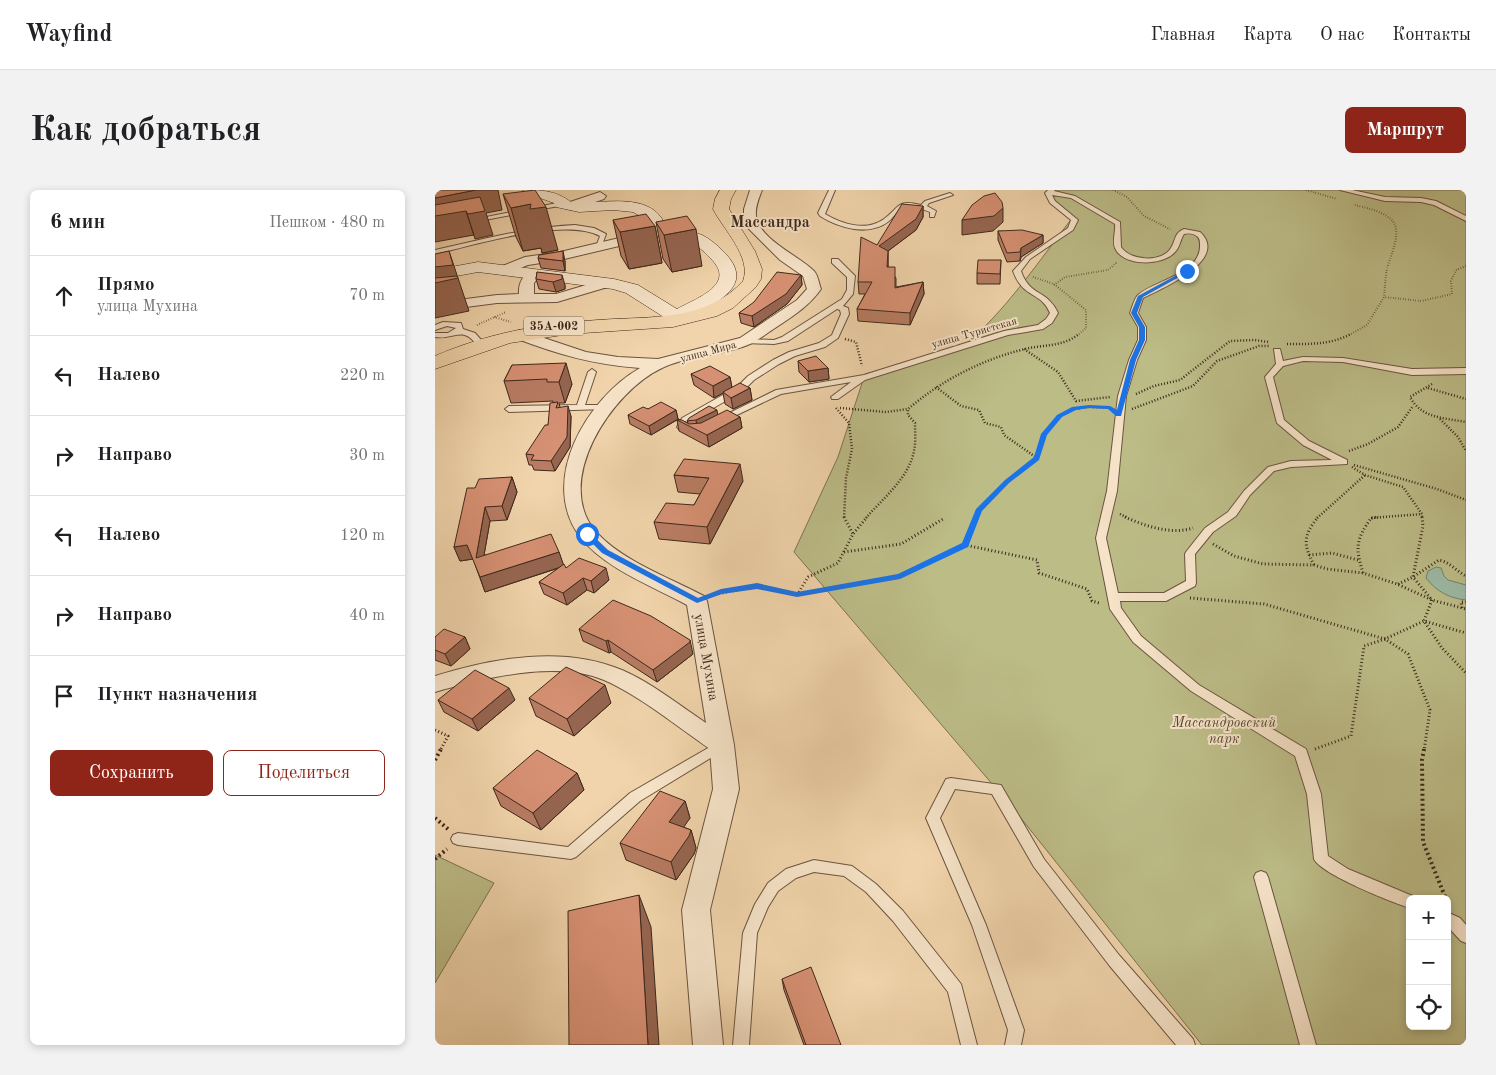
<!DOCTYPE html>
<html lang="ru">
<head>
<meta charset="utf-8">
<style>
	:root { --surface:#fff; --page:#f2f2f2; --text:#202124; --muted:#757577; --line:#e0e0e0; --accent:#8f2418 }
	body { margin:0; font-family:"Old Standard TT",serif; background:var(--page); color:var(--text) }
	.controls { position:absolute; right:15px; bottom:15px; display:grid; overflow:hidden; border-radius:8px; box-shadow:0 2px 8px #0003 }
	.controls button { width:45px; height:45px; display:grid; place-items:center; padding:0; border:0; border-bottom:1px solid var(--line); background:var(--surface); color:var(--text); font:25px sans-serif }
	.stop { position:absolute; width:15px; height:15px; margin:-11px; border:4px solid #1a73e8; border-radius:50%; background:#fff }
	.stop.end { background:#1a73e8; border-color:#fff; box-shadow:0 1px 5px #0008 }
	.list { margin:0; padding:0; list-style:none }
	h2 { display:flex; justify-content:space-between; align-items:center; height:65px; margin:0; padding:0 20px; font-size:21px }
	h2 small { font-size:16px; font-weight:400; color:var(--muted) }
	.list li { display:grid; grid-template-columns:32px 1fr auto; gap:15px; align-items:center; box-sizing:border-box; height:80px; padding:0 20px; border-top:1px solid var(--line) }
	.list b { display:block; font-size:19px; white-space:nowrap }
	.list p { margin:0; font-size:16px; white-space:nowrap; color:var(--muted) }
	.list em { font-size:16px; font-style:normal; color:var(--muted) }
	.actions { display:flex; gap:10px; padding:15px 20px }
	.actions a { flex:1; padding:11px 0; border:1px solid var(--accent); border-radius:8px; text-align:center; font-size:18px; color:var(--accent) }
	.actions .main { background:var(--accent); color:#fff }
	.icon { flex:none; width:28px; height:28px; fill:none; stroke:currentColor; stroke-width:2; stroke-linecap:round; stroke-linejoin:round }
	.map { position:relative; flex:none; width:1031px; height:855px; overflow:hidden; border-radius:8px }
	header { display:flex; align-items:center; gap:30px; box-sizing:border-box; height:70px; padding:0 25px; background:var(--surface); border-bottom:1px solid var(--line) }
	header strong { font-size:24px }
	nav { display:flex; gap:28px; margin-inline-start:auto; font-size:18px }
	.intro { display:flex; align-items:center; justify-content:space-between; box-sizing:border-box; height:120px; padding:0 30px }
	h1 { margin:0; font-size:35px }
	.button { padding:12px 22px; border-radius:8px; background:var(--accent); color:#fff; font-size:18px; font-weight:700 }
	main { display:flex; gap:30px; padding:0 30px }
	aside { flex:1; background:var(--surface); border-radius:8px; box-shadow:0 2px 8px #0003 }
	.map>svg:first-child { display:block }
</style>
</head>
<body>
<header>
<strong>Wayfind</strong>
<nav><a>Главная</a><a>Карта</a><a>О нас</a><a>Контакты</a></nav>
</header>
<div class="intro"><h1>Как добраться</h1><a class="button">Маршрут</a></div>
<main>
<aside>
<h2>6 мин<small>Пешком · 480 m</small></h2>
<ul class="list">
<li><svg class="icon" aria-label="ahead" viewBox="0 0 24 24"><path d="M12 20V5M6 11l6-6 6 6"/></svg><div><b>Прямо</b><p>улица Мухина</p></div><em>70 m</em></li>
<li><svg class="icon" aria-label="left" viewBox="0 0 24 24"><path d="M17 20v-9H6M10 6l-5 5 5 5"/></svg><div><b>Налево</b></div><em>220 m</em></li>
<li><svg class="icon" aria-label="right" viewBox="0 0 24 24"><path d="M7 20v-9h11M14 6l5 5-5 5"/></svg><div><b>Направо</b></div><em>30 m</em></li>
<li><svg class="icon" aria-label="left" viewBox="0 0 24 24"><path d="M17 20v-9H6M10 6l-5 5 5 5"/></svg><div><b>Налево</b></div><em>120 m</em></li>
<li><svg class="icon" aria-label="right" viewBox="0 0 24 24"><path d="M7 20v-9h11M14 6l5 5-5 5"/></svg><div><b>Направо</b></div><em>40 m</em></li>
<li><svg class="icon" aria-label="arrive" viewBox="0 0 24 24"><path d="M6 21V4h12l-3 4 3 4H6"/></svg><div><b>Пункт назначения</b></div></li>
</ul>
<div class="actions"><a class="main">Сохранить</a><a>Поделиться</a></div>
</aside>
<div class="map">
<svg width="1031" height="855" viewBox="0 0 1031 855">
	<rect width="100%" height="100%" fill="#f1d4ab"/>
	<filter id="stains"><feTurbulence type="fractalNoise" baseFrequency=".004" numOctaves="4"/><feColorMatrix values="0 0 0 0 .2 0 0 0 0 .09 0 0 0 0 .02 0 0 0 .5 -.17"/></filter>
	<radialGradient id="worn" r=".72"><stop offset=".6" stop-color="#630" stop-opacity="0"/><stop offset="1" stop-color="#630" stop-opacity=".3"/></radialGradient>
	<g fill="#bcbc87" stroke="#7d7252" fill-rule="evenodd">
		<path d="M617,0H1031V855H767L581,622L359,362L403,267L430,184L527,157C568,125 606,68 638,27L613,6ZM975,709H1012V836H975Z"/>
		<polygon points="0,665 59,693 0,793"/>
	</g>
	<path fill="#9cb9a4" stroke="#767f6e" d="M1001,377L1006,378L1009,386L1013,390L1031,395V410C1014,408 1002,402 991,388L993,381Z"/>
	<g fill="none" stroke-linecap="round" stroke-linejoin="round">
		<defs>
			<g id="lane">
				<path d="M394,0H400L390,24C407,34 431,42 449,29C465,17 462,9 486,15L490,11L515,3L518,5L494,13L492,16L501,21L499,27H495V22C487,19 477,15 468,18C462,20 459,27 454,31C434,47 404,38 385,26L383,23Z"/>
				<path d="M613,0H620L619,1L640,6L685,32L686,57C695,71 727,73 736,58C741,50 739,43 749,39L765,42C795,70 726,99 708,108L703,123L711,137V150L702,170L691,206L682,301L671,348L683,403H729L751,391L750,364L751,362L770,338L793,322L809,301L833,277L856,271L897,270L868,255L842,233L830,187L841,174L839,159H845L848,171L868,167L908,168L977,179L1031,178V184L977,185L908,172L868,171L848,176L838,187L849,230L874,251L912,270V274L856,277L839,281L815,305L801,326L778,342L760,364L761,393L760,396L731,411H685L686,418L706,446L764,495L871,559L886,604L893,666L913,679L980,707L981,709H975V718C956,712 886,684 879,669L872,604L860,566L756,501L698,452L675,419L661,348L672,301L683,206L694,170L703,150V137L695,123C697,118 699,109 703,105C720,90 766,84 765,55C765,51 765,50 763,47C759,43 753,43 749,44C745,50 745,57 740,62C728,76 688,77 680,58C677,51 681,41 680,34L636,8L617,5L620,11L643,30L638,40L595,69L586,81C595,107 612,99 623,123L617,133L608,139L573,145L430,190L403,209H397L396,207L416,192L346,204L287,232H281L280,230L341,200L429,185L569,141L603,135L611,129L615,123C606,101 588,109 578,81L591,67L633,38L636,30L615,13L610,3Z"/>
				<polygon points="905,0 917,0 950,7 986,8 1001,11 1031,26 1031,31 999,15 986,12 950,11"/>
				<polygon points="127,12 130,14 129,15 39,32 36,30"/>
				<path d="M140,35L159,38L171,44L166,58L161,57L165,46C129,27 40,55 0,64V60C46,50 92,37 140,35Z"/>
				<polygon points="397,69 403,69 420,86 418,104 408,116 413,118 414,124 403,148 390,157 360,166 344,174 319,190 308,201 254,232 250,239 244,239 242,237 247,228 302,197 313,186 338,170 354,162 384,153 397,145 406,124 405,120 402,119 353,151 339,154 310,153 306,151 310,149 339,150 347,147 407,109 412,100 412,87 397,73"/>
				<path d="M8,132L26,133L28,139L40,143L47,151L40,153C28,136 17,150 0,147V143H13L21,138L12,136L0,140V135Z"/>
				<polygon points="157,179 161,182 150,215 171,215 171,219 74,222 70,219 74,216 142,215 153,182"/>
				<polygon points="287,550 292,552 293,555 292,558 205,611 141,667 136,669 23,655 18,653 16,649 18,645 23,643 133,657 195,603"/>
				<polygon points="516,588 566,595 609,669 684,765 758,849 760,855 741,855 674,775 599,677 557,604 520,599 505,628 551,735 589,840 586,855 570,855 573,840 537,735 491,628 511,589"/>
				<polygon points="379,670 417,676 441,694 468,721 526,794 542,855 526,855 513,802 458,731 431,702 409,686 379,682 361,688 343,701 333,717 322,743 314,855 298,855 308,743 320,714 333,693 351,679"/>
				<polygon points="826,681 831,683 833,687 881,855 865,855 819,687 821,683"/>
				<polygon points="1012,722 1025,728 1031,735 1031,753 1026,751 1012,736"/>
			</g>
			<g id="street">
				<path d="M315,0H327C324,8 320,17 321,26C324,49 364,66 379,81C383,85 384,94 386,99C373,118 353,129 334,142C328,146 322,151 315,154C288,166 254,165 227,178C177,201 116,293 162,343C188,371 235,388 269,406L272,411L299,555L304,599L275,720L288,855H258L247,720L278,599L275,559C244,538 204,505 169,490C120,470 49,488 0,502V486C59,468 128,455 187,480C217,493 244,515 271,533L252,415C219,397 169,378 146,348C102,292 152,208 205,178C159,175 122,164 80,148L77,145L80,142L85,140L151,162L183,167L223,169L305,148L362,110L372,99L368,86L345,70L314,39L309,28V19Z"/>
				<polygon points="165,2 171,6 169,9 136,20 130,16 132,13"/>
				<polygon points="231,37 235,38 237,41 235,44 125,70 93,75 70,84 63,80 65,77 90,67 125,62"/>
				<path d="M99,80L106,84L99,93V104H121L171,89L178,93L176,96L122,112L62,113L0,121V113L62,105L84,104C83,94 88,83 99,80Z"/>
			</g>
			<path id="secondary" d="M88,0C109,0 121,1 136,12C167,15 214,0 230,34C242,39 255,40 267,45C275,49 282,55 288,61C315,88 297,104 270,119C259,125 248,134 235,131L191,103L178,99L43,82L0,90V80L43,72L179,89L203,95L242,119C262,108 303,94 275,68C269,62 263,55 254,52C242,47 229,46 217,40L212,30L198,22L178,20L144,22L121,17L119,13L91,3Z"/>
			<path id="highway" d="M285,0H301L296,9L294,19L320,61L327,79L326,89L321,97L298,118L282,126L238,137L134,144L75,153L0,179V166C37,150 75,140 114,135C136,132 158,130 179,129C225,127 274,128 308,91C317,67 288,39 278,19L280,9Z"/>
		</defs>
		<use href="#lane" stroke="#6b5440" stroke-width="2"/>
		<use href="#street" stroke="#6b5440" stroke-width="2"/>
		<use href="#secondary" stroke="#3e291c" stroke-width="1"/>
		<use href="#highway" stroke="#3e291c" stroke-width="1"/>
		<g stroke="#3e291c" stroke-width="2" stroke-dasharray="0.5 2" stroke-linecap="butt">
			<polyline points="678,0 692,7 709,26 735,39"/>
			<polyline points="871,0 902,9"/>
			<path d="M920,15C932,18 952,22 959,33C966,45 955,67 952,79C950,88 950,98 949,107"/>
			<polyline points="598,87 619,94 651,120 651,138 643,145"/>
			<polyline points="619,95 630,87 673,80 682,72"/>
			<polyline points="59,127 76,132"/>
			<polyline points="42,135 71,122"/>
			<polyline points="914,145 932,135 949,107 986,111 1017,104 1016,91 1021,80 1031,76"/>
		</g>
		<g stroke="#3e291c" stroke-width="2.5" stroke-dasharray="1 2" stroke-linecap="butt">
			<polyline points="410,149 421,152 427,176"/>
			<path d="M852,154C875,154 895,155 916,144"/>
			<polyline points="589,159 623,182 641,211 675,207"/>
			<path d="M997,194L975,207C986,228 1009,228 1031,232"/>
			<polyline points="501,197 526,216 544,220 550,233 566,237 569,245 602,268"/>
			<polyline points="993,198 1031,209"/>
			<polyline points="701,204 719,196 745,190 795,151 820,150 833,152"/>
			<polyline points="401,218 414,233 417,259 411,288 409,328"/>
			<polyline points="405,218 451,222 473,219"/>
			<polyline points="697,219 758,196 782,171 824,156 834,156"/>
			<polyline points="1005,229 1023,247 1031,261"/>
			<polyline points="914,261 933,254 963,237 978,216"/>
			<polyline points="919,275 1002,299 1031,310"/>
			<polyline points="917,277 930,285 968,297 987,324 987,328"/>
			<polyline points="685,324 693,328"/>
			<path d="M431,328C448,308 474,288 479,261C481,252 480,242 480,233L473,225V219C506,191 544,171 586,160C607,154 626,158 644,144"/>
			<polyline points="541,328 544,321 572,291 602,268 609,244 624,226 639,219 654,217 674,218"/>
			<polyline points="882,328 930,285"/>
			<polyline points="936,328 987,324"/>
		</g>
		<g stroke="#3e291c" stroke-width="3" stroke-dasharray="1 2.5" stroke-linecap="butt">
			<polyline points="409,327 418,344"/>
			<path d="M690,327C710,336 736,345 758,338"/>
			<polyline points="987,327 988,336 978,387 997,410"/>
			<polyline points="778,354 799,366 828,374 879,375 892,379 928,383 962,394 997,410 1031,419"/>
			<polyline points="530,355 542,327"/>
			<polyline points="409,362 466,354 508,329"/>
			<polyline points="874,365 897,363 923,370"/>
			<path d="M879,375C868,354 868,346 883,327"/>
			<path d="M928,383C920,357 921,350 936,328L944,327"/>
			<path d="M963,394L978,387L1004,370C1015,372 1021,381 1031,386"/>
			<polyline points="277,405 322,396 362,405 465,386 530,355 602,370 604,383 652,399 657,411 664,413"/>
			<polyline points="362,405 373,387 403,373 418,344 432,327"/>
			<polyline points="755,408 829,414 950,449 989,431 1031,443"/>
			<polyline points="997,410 989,431 1007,458 1031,483"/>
			<polyline points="1027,418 1026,412 1031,412"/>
			<polyline points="0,540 13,546 5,561"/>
			<polyline points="880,559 916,546 929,456 950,449 973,464 995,520 989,561"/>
		</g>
		<g stroke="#3e291c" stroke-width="4" stroke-dasharray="2 3" stroke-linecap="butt">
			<polyline points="989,559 987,570 988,652 1011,709"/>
			<polyline points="0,570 6,559"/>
			<polyline points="0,628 13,639"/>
			<polyline points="0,669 12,659"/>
		</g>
		<use href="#lane" fill="#f6e3c8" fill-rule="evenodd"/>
		<use href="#street" fill="#f6e3c8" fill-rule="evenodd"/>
		<use href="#secondary" fill="#f6e3c8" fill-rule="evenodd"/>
		<use href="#highway" fill="#f1d4ab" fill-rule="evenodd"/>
	</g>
	<g fill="#b87c63" stroke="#3e291c">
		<polygon points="68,4 123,60 107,63 106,58 88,61 81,47"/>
		<polygon points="488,16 488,27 481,40 453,61 453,77 461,88 461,97 488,92 489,104 475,135 423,131 422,119 430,104 424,104 423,92 442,55"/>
		<polygon points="178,30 220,36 227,73 194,79 186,66"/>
		<polygon points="221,32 267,76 237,82 228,69"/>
		<polygon points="563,41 608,45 608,53 586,67 585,71 572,72 563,50"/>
		<polygon points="103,68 130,71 130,81 106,78"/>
		<polygon points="566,70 565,94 542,94 542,83"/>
		<polygon points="102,82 130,95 130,99 121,102 104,99 101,89"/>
		<polygon points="366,85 367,95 352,114 319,137 306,133 304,123"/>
		<polygon points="363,171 393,178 394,189 374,192 364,182"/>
		<polygon points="77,175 137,194 130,213 124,213 125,217 136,226 135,257 120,281 99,280 97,275 94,275 91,264 113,235 118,212 118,211 76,213 69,191"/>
		<polygon points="256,184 295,187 297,198 315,198 317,210 298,219 290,214 288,203 279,208 259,195"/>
		<polygon points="213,219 241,220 243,229 253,233 252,231 283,225 305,227 307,238 274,257 244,241 242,230 216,245 195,234 193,225"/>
		<polygon points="239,285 308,291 275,354 224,349 219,332 259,315 265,304 243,302"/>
		<polygon points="77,287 82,302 72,330 55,331 49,365 124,362 128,375 131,378 174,390 159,403 152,400 132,415 109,404 104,392 124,378 50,402 38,369 25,371 19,357 40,298"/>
		<polygon points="144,439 258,464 222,492 176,462 174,463 148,451"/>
		<polygon points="0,447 30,447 35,459 16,476 0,470"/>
		<polygon points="94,508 176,513 139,546 101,526"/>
		<polygon points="3,510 80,510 43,541 9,522"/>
		<polygon points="142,583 149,600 106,640 66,616 58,598"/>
		<polygon points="250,611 255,628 248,637 256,640 261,658 259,664 241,690 191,670 185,653"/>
		<polygon points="347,789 406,855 369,855 349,800"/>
	</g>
	<g fill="#966550" stroke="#3e291c">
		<polygon points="41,0 63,0 67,20 51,23 58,45 40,49 31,21 39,45 0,52 0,8"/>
		<polygon points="96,14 111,17 123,60 107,63 106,58 88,61 76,18"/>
		<polygon points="488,16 488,27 481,40 453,61 453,88 444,56"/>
		<polygon points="568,18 568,32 558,41 527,45 527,30"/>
		<polygon points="220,36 227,73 194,79 185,42"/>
		<polygon points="261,39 267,76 237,82 229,45"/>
		<polygon points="608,45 608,53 586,67 585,71 586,58"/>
		<polygon points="14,61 34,121 0,128 0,77"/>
		<polygon points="128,61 130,71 130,81 128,71"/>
		<polygon points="127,85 130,95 130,99 121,102 118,92"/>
		<polygon points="366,85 367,95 352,114 319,137 317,126"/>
		<polygon points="488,92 489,104 475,135 475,123"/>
		<polygon points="131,173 137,194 130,213 124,192"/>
		<polygon points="393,178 394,189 374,192 373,181"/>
		<polygon points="295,187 297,198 279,208 278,196"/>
		<polygon points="315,198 317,210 298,219 296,208"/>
		<polygon points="133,216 136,226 135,257 120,281 116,271"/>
		<polygon points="241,220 243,229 216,245 214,236"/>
		<polygon points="282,220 283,226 262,236 261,230"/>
		<polygon points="305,227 307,238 274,257 272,245"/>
		<polygon points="305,274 308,291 275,354 272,337"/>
		<polygon points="77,287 82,302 72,330 67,316"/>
		<polygon points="50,317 55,331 46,382 41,368"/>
		<polygon points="32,355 38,369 25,371 19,357"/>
		<polygon points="124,362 129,376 50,402 45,387"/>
		<polygon points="171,378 174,390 159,403 156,391"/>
		<polygon points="148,388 152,400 132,415 128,403"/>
		<polygon points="30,447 35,459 16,476 10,464"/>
		<polygon points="173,450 176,462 174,463 171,451"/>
		<polygon points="255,450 258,464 222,492 218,480"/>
		<polygon points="170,495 176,513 139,546 132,529"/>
		<polygon points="74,498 80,510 43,541 37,529"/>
		<polygon points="142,583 149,600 106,640 98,623"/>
		<polygon points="250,611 255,628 240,650 234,632"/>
		<polygon points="256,640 261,658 259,664 241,690 236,672"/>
		<polygon points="204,705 216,737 224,855 213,855"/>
	</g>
	<g fill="#d69073" stroke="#3e291c">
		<polygon points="0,0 41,0 0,8"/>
		<polygon points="100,0 111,17 95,19 96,14 76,18 68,4"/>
		<polygon points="560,3 567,12 568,18 559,26 527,30 537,15 549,6"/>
		<polygon points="45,7 50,21 33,24 31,21 0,26 0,15"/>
		<polygon points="467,14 488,16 481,29 444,56 453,61 452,77 460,77 460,98 488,92 475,123 422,119 437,92 423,92 426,47 442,55"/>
		<polygon points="211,24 220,36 185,42 178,30"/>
		<polygon points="252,26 261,39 229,45 221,32"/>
		<polygon points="587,40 608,45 586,58 585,62 572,63 563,41"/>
		<polygon points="14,61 18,75 0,77 0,64"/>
		<polygon points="128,61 128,71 103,68 104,65"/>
		<polygon points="543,70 566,70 565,84 542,83"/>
		<polygon points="102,82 127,85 127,89 118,92 101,89"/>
		<polygon points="342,82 366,85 351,104 317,126 304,123 319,112"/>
		<polygon points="22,86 23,88 0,93 0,88"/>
		<polygon points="381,166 393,178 373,181 363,171"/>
		<polygon points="131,173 124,192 112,192 112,189 69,191 77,175"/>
		<polygon points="275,176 295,187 278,196 256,184"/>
		<polygon points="305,193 315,198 296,208 288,202"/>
		<polygon points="123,212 121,218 133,216 132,247 116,271 96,270 99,265 91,264 110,235 113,235 115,213"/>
		<polygon points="226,212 241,220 214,236 193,225 208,217 213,219"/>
		<polygon points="274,216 282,220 261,230 252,231 254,228"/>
		<polygon points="292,220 305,227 272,245 242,230 247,230 254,234 266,233"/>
		<polygon points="249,269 305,274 272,337 219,332 231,313 259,315 274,288 239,285"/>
		<polygon points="77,287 67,316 50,317 41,368 116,344 124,362 45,387 32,355 19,357 32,298 40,298 44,289"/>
		<polygon points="144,368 171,378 156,391 148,388 128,403 104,392 129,374 131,378"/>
		<polygon points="178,410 216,426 255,450 255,452 218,480 173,450 171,451 144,439"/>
		<polygon points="9,439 30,447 10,464 0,460 0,447"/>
		<polygon points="131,477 170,495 132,529 94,508"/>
		<polygon points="40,480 74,498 37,529 3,510"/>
		<polygon points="102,560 142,583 98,623 58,598"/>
		<polygon points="225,601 250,611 234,632 256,640 254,646 236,672 185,653"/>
		<polygon points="204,705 213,855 134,855 133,721"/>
		<polygon points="376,777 406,855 371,855 347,789"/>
	</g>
	<polygon fill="#1a73e8" points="751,80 755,81 708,107 702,123 710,137 710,150 701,170 686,226 681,226 673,219 654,218 641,220 627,227 612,245 604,270 574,293 547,321 533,357 465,389 362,407 322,399 287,404 262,413 167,363 148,344 154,342 173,360 263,408 286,399 322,393 362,402 463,384 527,353 541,319 570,290 599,267 606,244 622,225 637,217 654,215 675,216 682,220 695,170 704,150 704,137 696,123 703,106"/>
	<g text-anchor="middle" stroke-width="4" stroke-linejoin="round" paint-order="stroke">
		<g font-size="11" fill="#3e291c" stroke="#f6e3c8">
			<text transform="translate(539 142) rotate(-16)" y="4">улица Туристская</text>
			<text transform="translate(273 161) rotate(-15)" y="4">улица Мира</text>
		</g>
		<rect fill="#f6e3c8" stroke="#756150" stroke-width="1" x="89" y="126.5" width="60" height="19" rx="4"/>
		<g font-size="12" font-weight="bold" fill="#3e291c">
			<text x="119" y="140">35А-002</text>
		</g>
		<g font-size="14" fill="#3e291c" stroke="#f6e3c8">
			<text transform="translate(272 467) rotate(80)" y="5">улица Мухина</text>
		</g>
		<g font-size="14" font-style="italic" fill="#574631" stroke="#f6e3c8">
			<text x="789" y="537">Массандровский<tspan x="789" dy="16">парк</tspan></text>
		</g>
		<g font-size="16" font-weight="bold" fill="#3e291c" stroke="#f6e3c8">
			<text x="335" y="37">Массандра</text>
		</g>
	</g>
	<rect width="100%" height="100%" filter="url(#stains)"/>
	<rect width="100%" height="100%" fill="url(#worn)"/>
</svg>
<div class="controls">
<button>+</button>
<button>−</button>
<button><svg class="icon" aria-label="locate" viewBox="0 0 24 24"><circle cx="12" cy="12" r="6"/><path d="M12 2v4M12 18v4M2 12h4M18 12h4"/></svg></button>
</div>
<div class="stop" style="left:152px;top:344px"></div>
<div class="stop end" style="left:752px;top:81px"></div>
</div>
</main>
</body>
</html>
